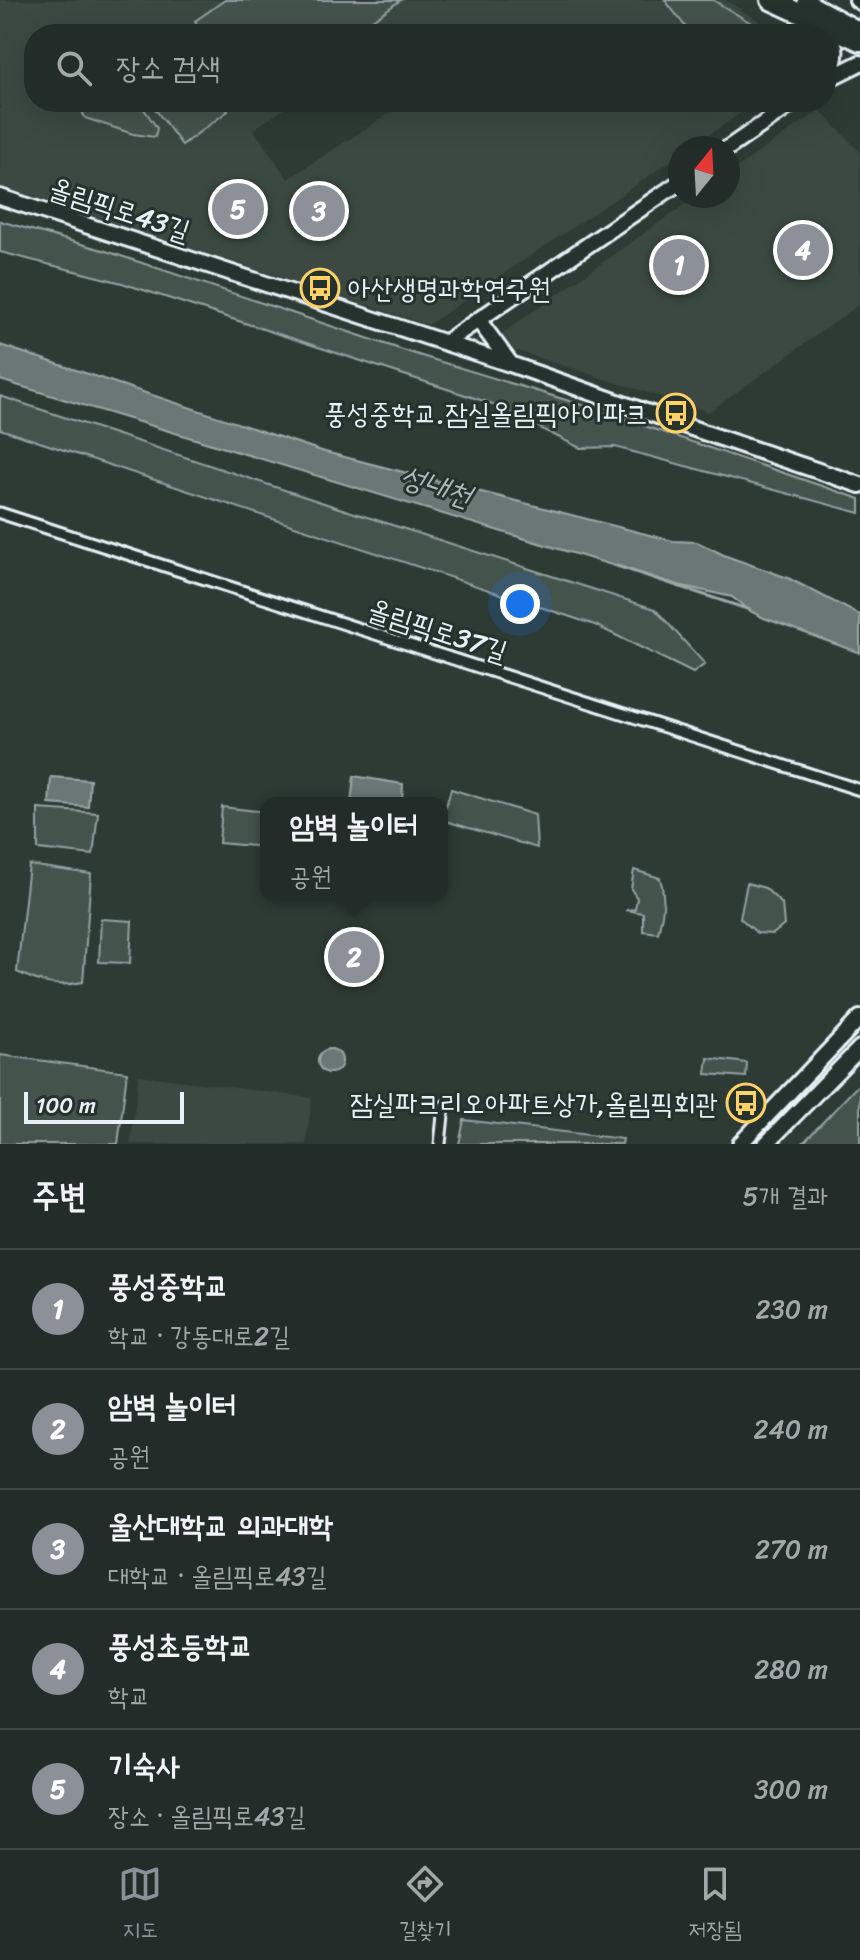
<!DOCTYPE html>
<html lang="ko">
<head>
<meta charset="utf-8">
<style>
	:root { --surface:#222c28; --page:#2e3834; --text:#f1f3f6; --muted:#a2a7a8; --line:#3f4845; --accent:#8c9099 }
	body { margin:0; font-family:Sriracha,"Poor Story",sans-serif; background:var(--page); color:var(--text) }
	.compass { position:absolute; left:668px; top:136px; width:72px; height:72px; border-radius:50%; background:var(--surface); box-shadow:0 8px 32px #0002; rotate:18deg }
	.scale { position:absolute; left:24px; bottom:20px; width:160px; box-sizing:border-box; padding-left:8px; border:4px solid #e8f1f8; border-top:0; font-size:22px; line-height:28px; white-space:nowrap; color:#e8f1f8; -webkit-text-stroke:6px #26332d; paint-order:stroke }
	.you { position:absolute; left:520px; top:604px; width:28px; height:28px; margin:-20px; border:6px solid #fff; border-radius:50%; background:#1a73e8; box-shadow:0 0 0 12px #1a73e833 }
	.badge { display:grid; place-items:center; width:52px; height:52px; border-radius:50%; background:var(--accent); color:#fff; font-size:26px; font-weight:700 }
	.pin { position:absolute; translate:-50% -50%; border:4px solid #fff; box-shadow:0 2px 8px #0006 }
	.popup { position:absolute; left:260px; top:797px; width:188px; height:104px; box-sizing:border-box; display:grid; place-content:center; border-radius:16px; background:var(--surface); filter:drop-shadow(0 2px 6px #0005); font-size:26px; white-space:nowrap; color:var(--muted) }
	.popup b { font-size:30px; color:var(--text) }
	.popup::after { content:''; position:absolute; left:50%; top:100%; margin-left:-16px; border:16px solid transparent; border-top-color:var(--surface) }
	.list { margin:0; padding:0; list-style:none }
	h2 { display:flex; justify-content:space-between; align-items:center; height:104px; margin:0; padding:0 32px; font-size:34px }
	h2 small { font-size:26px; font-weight:400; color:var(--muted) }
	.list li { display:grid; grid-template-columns:52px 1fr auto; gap:24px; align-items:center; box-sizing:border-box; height:120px; padding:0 32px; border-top:2px solid var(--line) }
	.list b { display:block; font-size:30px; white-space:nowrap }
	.list p { margin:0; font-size:26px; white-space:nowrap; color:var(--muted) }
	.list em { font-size:26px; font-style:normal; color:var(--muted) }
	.icon { flex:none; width:44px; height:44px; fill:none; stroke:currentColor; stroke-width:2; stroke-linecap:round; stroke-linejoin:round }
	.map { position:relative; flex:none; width:860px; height:1144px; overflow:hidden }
	.search { position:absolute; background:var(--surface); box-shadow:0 8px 32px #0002; left:24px; right:24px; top:24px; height:88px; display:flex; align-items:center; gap:20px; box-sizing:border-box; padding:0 28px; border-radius:32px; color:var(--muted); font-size:30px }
	.sheet { height:704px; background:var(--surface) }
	nav { display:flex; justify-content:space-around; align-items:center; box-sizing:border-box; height:112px; border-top:2px solid var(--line); background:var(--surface); font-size:22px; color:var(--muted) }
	nav a { display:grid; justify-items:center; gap:4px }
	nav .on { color:var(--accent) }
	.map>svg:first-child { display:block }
</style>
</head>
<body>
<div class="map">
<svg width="860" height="1144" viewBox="0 0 860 1144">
	<rect width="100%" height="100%" fill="#2e3b35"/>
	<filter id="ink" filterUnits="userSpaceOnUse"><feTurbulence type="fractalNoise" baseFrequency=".0125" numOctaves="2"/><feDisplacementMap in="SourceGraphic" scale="16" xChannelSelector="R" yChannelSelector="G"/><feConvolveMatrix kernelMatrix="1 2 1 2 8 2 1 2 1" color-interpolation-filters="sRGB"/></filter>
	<g filter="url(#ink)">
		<g fill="#3b4843">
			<polygon points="0,0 725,0 780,34 34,34 34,102 295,102 253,129 288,179 393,111 387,102 757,102 690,148 680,148 680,155 428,325 0,186"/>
			<polygon points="820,110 860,152 860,304 709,412 514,350 501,334 697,196 728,196 728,174"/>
			<polygon points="139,1075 312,1098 306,1144 130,1144"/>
		</g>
		<g fill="#45524e" stroke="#96a2a3" stroke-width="2">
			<polygon points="225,0 401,0 352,34 204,34 195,21"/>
			<polygon points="665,0 713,0 769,34 691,34"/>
			<polygon points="80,102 139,102 157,128 155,137 133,134 85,118 79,104"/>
			<polygon points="150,102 222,102 228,111 182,145"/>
			<polygon points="0,221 106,251 415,354 589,407 860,499 860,513 615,447 580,448 490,403 122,283 0,252"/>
			<polygon points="0,396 339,508 655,609 705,664 693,673 595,625 0,429"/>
			<polygon points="451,789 535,815 537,848 442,820"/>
			<polygon points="222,807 266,812 266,847 219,843"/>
			<polygon points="38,809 98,813 93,855 38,849"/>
			<path d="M29,865L91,874L83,982C56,988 41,983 17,972Z"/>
			<path d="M634,870L660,878C666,898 663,913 658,933L643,931V913L626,910L635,909L637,898L631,889Z"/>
			<polygon points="747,883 765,888 782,904 784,925 773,934 757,933 740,918"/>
			<polygon points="101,919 132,921 130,963 99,962"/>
			<polygon points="341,933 370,936 368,981 338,979"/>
			<polygon points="0,1055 127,1072 118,1144 0,1144"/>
			<polygon points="708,1058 747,1063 746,1077 706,1074"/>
			<polygon points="860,1083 860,1144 802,1144"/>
			<polygon points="464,1120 623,1139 622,1144 459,1144"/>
		</g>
		<g fill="#6b7775" stroke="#9da8a9" stroke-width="2">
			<polygon points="0,345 325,452 673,541 697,542 726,556 788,578 860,615 860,653 764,618 750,611 732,597 678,585 0,380"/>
			<polygon points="354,776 403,784 402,803 351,803"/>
			<polygon points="51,777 90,780 88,807 49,804"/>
			<circle cx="330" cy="1061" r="12"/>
		</g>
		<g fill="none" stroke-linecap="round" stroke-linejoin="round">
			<polyline stroke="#9da8a9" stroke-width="3" points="617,566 750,610"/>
			<defs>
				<g id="street">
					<polyline points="0,513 860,790"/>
					<polyline points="440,1144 444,1106"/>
				</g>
				<g id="secondary">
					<path d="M818,25C841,46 837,50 830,77"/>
					<polyline points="826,80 860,63"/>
					<polyline points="728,148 795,102"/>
					<polyline points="0,197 510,364 703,432 860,485"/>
					<polyline points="479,321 510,363"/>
					<polyline points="446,342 680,182"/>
				</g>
				<g id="primary">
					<polyline points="805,0 860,30"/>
					<polyline points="857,0 860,2"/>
					<polyline points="740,1144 860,1018"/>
					<polyline points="766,1144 860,1048"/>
				</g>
				<polyline id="highway" points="771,0 860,41"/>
			</defs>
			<use href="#street" stroke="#e8f1f8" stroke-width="15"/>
			<use href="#secondary" stroke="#e8f1f8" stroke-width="20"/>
			<use href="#primary" stroke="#e8f1f8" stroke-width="20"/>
			<use href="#highway" stroke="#e8f1f8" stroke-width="24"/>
			<use href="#street" stroke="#26332d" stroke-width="9"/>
			<use href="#secondary" stroke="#26332d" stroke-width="14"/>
			<use href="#primary" stroke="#26332d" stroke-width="14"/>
			<use href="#highway" stroke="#26332d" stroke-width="18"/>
		</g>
	</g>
	<defs>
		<symbol id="bus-ring" viewBox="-11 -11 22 22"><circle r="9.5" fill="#26332d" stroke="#ffd166" stroke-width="1.5"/><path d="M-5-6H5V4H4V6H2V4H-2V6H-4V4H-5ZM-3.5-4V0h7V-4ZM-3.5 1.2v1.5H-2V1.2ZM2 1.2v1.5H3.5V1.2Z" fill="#ffd166"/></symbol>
	</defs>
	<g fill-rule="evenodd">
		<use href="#bus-ring" x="298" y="266" width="44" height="44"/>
		<use href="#bus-ring" x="654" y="391" width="44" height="44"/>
		<use href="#bus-ring" x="724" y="1081" width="44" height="44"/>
	</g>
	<g text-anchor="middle" stroke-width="6" stroke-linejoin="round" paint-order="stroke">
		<g font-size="28" fill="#e8f1f8" stroke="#26332d">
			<text transform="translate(120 209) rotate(18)" y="10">올림픽로43길</text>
			<text transform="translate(438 630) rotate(18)" y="10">올림픽로37길</text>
		</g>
		<g font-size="28" fill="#e8f1f8" stroke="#26332d" text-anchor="end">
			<text x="348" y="298" text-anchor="start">아산생명과학연구원</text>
			<text x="648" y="423">풍성중학교.잠실올림픽아이파크</text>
			<text x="718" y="1113">잠실파크리오아파트상가,올림픽회관</text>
		</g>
		<g font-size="30" font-style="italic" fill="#b0babd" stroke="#26332d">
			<text transform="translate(436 486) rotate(18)" y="10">성내천</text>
		</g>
	</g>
</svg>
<svg class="compass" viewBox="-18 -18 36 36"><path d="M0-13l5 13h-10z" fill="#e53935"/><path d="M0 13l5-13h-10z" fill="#a2a7a8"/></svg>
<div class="scale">100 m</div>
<div class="you"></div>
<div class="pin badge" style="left:679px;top:265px">1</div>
<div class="pin badge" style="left:354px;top:957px">2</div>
<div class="popup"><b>암벽 놀이터</b>공원</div>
<div class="pin badge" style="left:319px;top:211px">3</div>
<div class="pin badge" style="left:803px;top:250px">4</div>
<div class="pin badge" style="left:238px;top:209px">5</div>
<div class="search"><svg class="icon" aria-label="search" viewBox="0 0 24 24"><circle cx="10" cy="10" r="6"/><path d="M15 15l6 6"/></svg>장소 검색</div>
</div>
<section class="sheet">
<h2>주변<small>5개 결과</small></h2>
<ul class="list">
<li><span class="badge">1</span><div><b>풍성중학교</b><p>학교 · 강동대로2길</p></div><em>230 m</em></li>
<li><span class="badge">2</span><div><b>암벽 놀이터</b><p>공원</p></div><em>240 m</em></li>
<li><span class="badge">3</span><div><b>울산대학교 의과대학</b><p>대학교 · 올림픽로43길</p></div><em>270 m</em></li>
<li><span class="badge">4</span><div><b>풍성초등학교</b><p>학교</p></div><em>280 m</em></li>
<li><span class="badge">5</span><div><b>기숙사</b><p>장소 · 올림픽로43길</p></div><em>300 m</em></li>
</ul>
</section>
<nav>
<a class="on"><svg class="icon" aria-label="map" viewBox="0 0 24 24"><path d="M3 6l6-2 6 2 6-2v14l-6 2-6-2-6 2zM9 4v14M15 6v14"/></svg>지도</a>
<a><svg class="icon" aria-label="directions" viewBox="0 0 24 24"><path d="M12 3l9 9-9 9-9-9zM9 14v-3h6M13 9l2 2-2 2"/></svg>길찾기</a>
<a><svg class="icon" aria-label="saved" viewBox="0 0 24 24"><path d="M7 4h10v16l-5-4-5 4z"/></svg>저장됨</a>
</nav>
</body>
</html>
